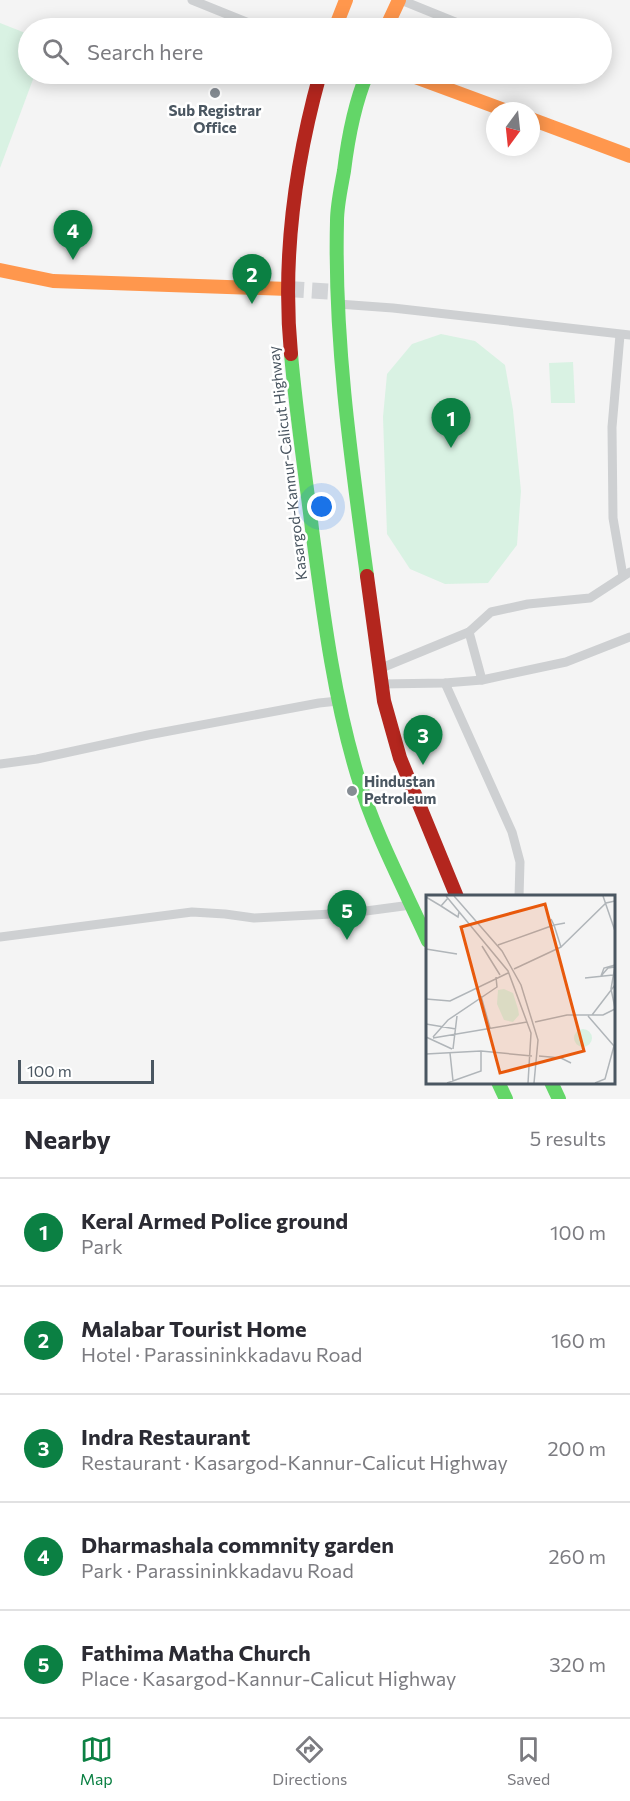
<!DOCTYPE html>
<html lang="en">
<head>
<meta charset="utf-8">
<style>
	:root { --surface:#fff; --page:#f7f7f7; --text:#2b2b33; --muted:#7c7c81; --line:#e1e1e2; --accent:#0b8043 }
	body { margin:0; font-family:Commissioner,sans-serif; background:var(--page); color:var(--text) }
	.compass { position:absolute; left:486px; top:102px; width:54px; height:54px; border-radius:50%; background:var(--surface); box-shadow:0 3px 15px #0003; rotate:195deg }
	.scale { position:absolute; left:18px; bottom:15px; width:136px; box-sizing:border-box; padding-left:6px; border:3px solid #4a5661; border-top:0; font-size:16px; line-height:21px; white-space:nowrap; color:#4a5661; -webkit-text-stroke:4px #fff; paint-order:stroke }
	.you { position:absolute; left:322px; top:507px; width:21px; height:21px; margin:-15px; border:4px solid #fff; border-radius:50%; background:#1a73e8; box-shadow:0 0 0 9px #1a73e833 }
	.badge { display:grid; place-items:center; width:39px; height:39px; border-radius:50%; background:var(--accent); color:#fff; font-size:20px; font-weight:700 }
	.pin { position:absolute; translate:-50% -50px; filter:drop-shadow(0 2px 3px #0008) }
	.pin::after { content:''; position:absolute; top:32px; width:21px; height:18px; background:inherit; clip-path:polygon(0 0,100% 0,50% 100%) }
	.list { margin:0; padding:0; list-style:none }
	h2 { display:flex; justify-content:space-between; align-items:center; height:78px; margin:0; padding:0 24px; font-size:26px }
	h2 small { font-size:20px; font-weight:400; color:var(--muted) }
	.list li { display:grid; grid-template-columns:39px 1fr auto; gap:18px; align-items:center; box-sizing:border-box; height:108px; padding:0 24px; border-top:2px solid var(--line) }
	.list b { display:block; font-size:22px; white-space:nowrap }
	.list p { margin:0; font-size:20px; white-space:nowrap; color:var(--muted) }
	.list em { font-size:20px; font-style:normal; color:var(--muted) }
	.icon { flex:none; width:33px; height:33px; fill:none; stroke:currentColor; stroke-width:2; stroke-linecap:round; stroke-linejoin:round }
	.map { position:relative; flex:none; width:630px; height:1099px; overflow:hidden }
	.search { position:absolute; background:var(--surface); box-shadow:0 3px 15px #0003; left:18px; right:18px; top:18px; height:66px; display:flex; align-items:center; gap:15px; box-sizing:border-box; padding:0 21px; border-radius:33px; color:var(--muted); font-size:22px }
	.sheet { height:618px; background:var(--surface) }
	nav { display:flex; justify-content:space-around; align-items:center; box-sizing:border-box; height:84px; border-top:2px solid var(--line); background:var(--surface); font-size:16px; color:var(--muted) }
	nav a { display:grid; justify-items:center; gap:3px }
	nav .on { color:var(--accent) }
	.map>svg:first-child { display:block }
</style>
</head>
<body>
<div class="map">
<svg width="630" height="1099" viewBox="0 0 630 1099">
	<rect width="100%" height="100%" fill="#f4f4f4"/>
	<g fill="#d9f2e3">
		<polygon points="0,23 28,34 28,74 35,74 0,168"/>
		<polygon points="441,334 475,341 505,365 513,410 521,491 517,545 488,583 445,584 410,569 387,534 383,417 387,374 412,344"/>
		<polygon points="573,362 575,403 551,403 549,363"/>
	</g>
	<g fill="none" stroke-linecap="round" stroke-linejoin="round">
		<polyline stroke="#d2d4d7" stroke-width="16" stroke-dasharray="16 8" stroke-linecap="butt" points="288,289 338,292"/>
		<g stroke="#ced0d2" stroke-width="9">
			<polyline points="192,0 261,28"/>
			<polyline points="401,0 470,28"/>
			<polyline points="338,304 393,308 630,335"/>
			<polyline points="620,335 612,427 613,518 623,576"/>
			<polyline points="379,669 469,632"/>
			<polyline points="482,680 469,632 491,612 528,604 590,598 630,572"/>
			<polyline points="445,683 512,832 520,862 519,897"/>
			<polyline points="381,684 445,683 482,680 566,662 630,637"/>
			<polyline points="0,764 37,759 148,735 319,703 338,701"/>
			<polyline points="0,937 192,912 225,914 254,918 351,913 411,905"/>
		</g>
		<g stroke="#63d668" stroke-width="14">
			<path d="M367,74C354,105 348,138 344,171C341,188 337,205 337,221C334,340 351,459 367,576"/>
			<path d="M291,354C296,412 305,471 312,529C323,611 333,694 357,774C374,832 403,886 428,941"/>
			<polyline points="498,1082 506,1099"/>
			<polyline points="551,1082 559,1099"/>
		</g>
		<g stroke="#ff974d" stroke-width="14">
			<polyline points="335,28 346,0"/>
			<polyline points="386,28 399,0"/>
			<polyline points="407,74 507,111"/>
			<polyline points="531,119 630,156"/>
			<polyline points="0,270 53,281 288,289"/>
		</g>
		<g stroke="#b3261e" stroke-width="14">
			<path d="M291,354C282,261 295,164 320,74"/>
			<polyline points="367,576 384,701 400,758 457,897"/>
		</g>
	</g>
	<g fill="#868d94" stroke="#fff" stroke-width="2">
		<circle cx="215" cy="93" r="6"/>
		<circle cx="352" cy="791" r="6"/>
	</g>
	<g text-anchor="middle" stroke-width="5" stroke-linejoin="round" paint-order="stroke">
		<g font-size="15" font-weight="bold" fill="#4a5661" stroke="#fff">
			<text x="215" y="116">Sub Registrar<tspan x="215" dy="17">Office</tspan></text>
			<text x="364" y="787" text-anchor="start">Hindustan<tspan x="364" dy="17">Petroleum</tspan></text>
		</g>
		<g font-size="15" fill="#4a5661" stroke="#fff">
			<text transform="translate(288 463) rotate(-97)" y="5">Kasargod-Kannur-Calicut Highway</text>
		</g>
	</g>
	<g transform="translate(426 895)">
		<rect width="189" height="189" fill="#f4f4f4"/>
		<path d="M78,94L87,98L92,114L93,120L87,127L78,125L71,109L72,95ZM148 143a9 9 0 1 1 18 0a9 9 0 1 1-18 0Z" fill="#d9f2e3"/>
		<path fill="none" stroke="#b0b5b9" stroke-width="1.5" d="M20,1L82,76L105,138L102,188M28,1L76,56L95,90L112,145L108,188M177,1L189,36M0,2L15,11L22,3M15,11L32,22L33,17M72,50L128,30L125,24M56,51L74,80M135,52L180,8L189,6M0,54L31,59M189,71L185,94L189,113M189,72L182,73L175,81L178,73L189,70M88,74L135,52L128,30L139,28M159,83L187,80M55,101L64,133M0,104L24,106L82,78M166,120L189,90M162,121L188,151M109,127L141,120H177L189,114M0,129L30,134M0,142L26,154M7,142L22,125L71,92L70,82M7,143L101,127M27,154L31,121M24,158L27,186M0,159L55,156L106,161M113,161L135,163L145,168M21,188L55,176V156M169,188L179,184L188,151"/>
		<path fill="#e8590c" fill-opacity="0.15" stroke="#e8590c" stroke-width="3" d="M119,9L158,156L74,178L35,32Z"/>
		<rect width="189" height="189" fill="none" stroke="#4a5661" stroke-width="3"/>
	</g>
</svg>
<svg class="compass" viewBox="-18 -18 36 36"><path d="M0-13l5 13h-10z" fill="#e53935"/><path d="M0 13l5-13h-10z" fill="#7c7c81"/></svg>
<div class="scale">100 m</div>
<div class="you"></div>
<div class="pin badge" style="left:451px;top:448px">1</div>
<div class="pin badge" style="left:252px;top:304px">2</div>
<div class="pin badge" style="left:423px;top:765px">3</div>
<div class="pin badge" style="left:73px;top:260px">4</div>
<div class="pin badge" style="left:347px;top:940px">5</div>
<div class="search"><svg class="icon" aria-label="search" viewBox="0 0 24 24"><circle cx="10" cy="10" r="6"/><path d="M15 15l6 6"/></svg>Search here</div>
</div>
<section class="sheet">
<h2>Nearby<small>5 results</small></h2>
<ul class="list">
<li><span class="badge">1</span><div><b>Keral Armed Police ground</b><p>Park</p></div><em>100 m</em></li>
<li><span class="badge">2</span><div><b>Malabar Tourist Home</b><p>Hotel · Parassininkkadavu Road</p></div><em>160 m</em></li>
<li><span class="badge">3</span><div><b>Indra Restaurant</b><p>Restaurant · Kasargod-Kannur-Calicut Highway</p></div><em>200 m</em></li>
<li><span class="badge">4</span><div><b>Dharmashala commnity garden</b><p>Park · Parassininkkadavu Road</p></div><em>260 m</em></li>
<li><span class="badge">5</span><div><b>Fathima Matha Church</b><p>Place · Kasargod-Kannur-Calicut Highway</p></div><em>320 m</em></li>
</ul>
</section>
<nav>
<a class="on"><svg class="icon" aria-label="map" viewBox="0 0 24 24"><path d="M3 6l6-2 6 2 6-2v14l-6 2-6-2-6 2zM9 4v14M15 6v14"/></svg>Map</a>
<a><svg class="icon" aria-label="directions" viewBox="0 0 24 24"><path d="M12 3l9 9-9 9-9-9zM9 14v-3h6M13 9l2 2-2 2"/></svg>Directions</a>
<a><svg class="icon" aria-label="saved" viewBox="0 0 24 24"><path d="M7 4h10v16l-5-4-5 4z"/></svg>Saved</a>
</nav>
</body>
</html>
